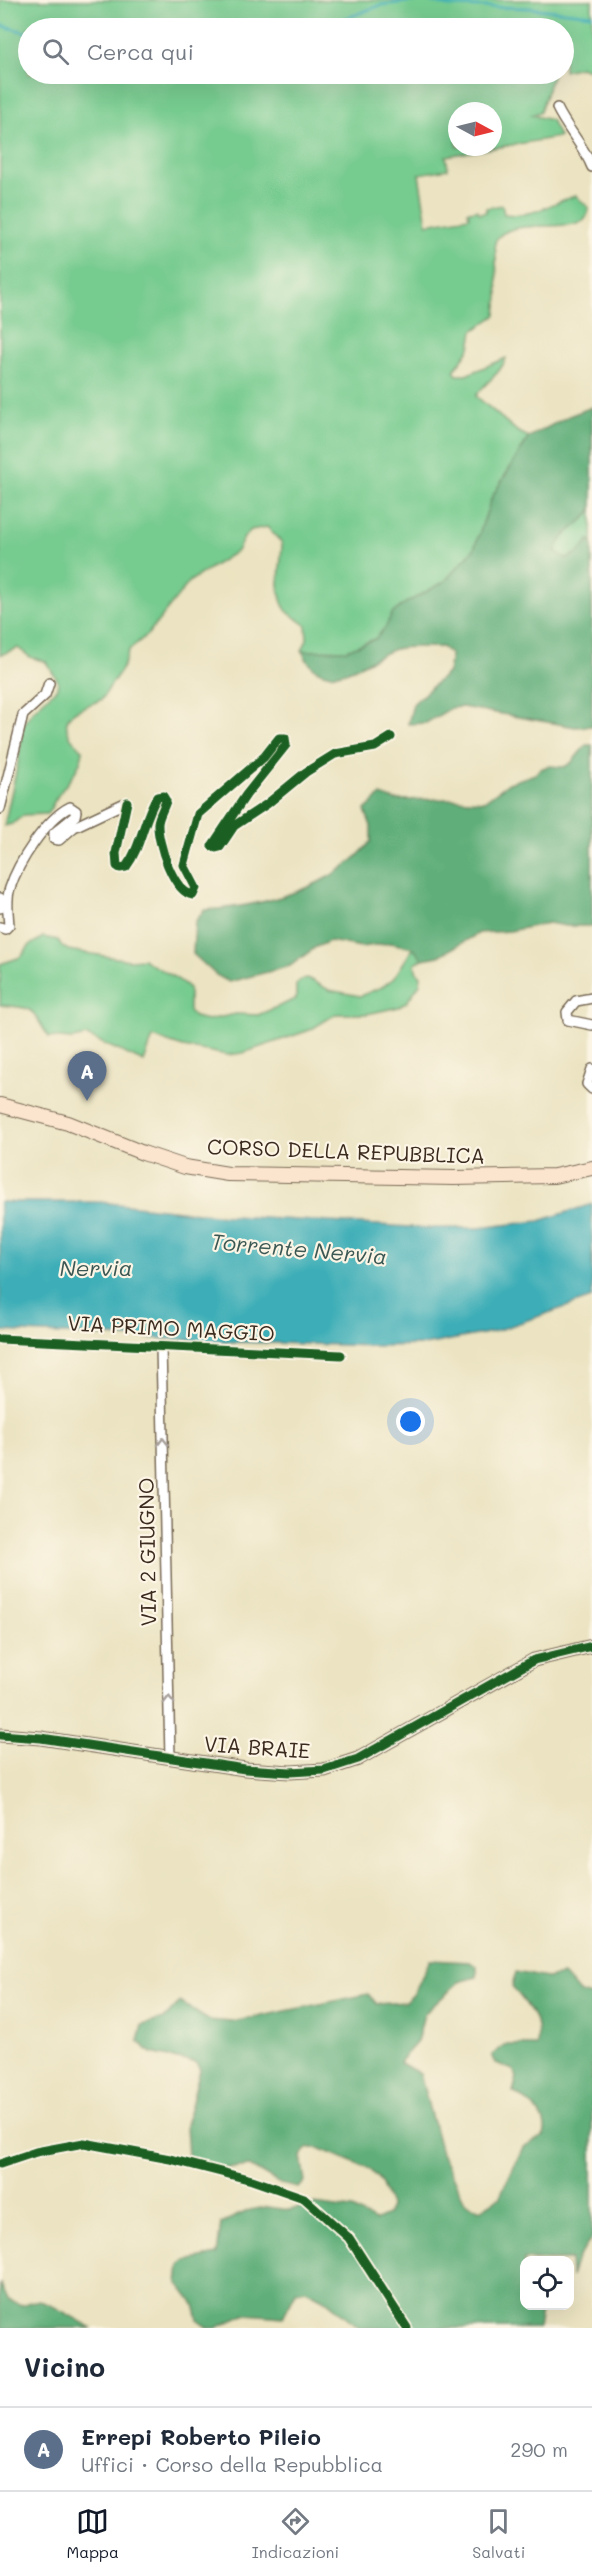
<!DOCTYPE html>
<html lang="it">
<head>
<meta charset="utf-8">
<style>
	:root { --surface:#fff; --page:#f6f6f7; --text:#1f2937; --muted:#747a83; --line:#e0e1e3; --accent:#111827 }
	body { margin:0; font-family:Mali,sans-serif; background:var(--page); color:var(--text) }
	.controls { position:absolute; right:18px; bottom:18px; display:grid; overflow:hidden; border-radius:12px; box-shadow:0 6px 24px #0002 }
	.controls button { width:54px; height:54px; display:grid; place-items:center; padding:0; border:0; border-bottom:2px solid var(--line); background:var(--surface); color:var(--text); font:30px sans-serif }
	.compass { position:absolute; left:448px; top:102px; width:54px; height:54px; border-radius:50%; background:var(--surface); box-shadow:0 6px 24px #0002; rotate:97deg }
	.you { position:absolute; left:411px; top:1422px; width:21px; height:21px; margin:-15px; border:4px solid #fff; border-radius:50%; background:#1a73e8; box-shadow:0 0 0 9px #1a73e833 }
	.badge { display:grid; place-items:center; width:39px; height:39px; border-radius:50%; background:var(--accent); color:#fff; font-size:20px; font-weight:700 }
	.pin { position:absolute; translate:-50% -50px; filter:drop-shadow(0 2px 3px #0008) }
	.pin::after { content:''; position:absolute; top:32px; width:21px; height:18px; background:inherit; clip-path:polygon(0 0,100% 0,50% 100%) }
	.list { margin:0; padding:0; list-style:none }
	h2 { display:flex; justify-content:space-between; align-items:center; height:78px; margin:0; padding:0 24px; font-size:26px }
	h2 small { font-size:20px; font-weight:400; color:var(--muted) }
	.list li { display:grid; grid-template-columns:39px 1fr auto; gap:18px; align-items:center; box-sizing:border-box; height:84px; padding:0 24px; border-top:2px solid var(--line) }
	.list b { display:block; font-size:22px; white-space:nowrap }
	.list p { margin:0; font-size:20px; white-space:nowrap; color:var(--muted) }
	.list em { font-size:20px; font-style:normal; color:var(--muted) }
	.icon { flex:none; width:33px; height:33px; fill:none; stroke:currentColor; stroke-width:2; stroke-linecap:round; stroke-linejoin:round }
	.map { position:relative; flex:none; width:592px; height:2328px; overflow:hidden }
	.search { position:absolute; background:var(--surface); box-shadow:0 6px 24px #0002; left:18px; right:18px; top:18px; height:66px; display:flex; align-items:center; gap:15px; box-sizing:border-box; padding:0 21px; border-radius:33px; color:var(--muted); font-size:22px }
	.sheet { height:162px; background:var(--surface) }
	nav { display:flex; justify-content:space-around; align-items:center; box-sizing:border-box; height:84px; border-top:2px solid var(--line); background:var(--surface); font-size:16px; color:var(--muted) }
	nav a { display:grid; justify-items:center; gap:3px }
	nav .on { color:var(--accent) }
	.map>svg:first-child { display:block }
</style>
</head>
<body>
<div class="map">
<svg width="592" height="2328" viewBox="0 0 592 2328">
	<rect width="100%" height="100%" fill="#fcf5e5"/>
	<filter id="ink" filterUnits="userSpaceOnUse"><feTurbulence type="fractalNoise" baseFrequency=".0167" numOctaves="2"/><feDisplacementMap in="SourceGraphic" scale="12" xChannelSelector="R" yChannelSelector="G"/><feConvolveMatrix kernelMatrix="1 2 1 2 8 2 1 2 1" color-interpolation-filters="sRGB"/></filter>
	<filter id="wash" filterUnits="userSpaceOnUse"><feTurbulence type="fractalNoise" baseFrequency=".008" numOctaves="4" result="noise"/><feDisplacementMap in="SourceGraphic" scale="24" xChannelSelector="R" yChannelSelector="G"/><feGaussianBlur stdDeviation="1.35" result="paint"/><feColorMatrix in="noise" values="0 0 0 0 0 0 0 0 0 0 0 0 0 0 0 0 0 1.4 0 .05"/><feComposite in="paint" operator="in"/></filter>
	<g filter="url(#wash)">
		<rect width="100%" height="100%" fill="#ebe3c1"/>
		<g fill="#76cb8f" stroke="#587a56" stroke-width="1.5" fill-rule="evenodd">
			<path d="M0,0H592V71L580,67L564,71V28H28V74H553L540,112L531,115L551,120L559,137L446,156L448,169L419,174L427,224L469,217L468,211L478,210L479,213L486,212V208L502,205L504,214C536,218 548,203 576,196L588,207C588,210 588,213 587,216C577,236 507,214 495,242L498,296L496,315L473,331L470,348L454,371L457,375H466L506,358C501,374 485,382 476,396L517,431L529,437L492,497L474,549L444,582L404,604L392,614L385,628L375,639L347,650L302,651L307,639L306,625C300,620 291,616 286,610C273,593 282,563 282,543L267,527L251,530L245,536L237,551L190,581L148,634L129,650L124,665L102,699C88,707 56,711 70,736C73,742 79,745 83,751C80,770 67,782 57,797C53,803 51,809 47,814L24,815L12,824L4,826L18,763L23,724L32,712L57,688L58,681L46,662L30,657L18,648L0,655ZM457,111H493V147H457Z"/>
			<polygon points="592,509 592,542 589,540 579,552 567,559 555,551 563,537 586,517"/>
			<path d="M43,937L58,940L62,946L68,950L129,960L143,959C159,970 175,975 189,988V1011L194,1017L208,1020L236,1014L258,1015L296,999V984L301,980L309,979L329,990L360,996L382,987L394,978L413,948L423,959L415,963L416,971L421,976L420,984L406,1003L399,1007L367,1014H336L310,1030L243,1053L227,1055L212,1052L183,1047L153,1037L144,1062L87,1036L72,1039L49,1037C29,1008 38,1008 0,1005V964L21,957L30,945Z"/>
		</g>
		<g fill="#60af7a" stroke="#4e6c4c" stroke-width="1.5">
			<path d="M592,407V509L586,517L563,537L555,551L567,559L579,552L589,540L592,542V726L575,727L462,707L451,708L426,723L408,724L413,704L448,672L451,655L442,647C428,648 409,645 395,649C363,660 324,699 302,651L347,650L375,639L385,628L392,614L404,604L444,582L474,549L492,497L529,437L569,416Z"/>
			<path d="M586,745H592V926H566L548,923L510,931L479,933L439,956L423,959L413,948L391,943L361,947L330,941L316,947L290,966L229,982L216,975L193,954L195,922L204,910C261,907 335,888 371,841V826L365,810L381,795L395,800L455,799L484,801L509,783L535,774L541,769L548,766L564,767L571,763Z"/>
			<path d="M430,1960L470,1962L477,1967V1977L459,1982L424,2014L417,2042L399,2062L420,2074L441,2153L465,2202L480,2210L499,2198L523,2147L544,2136C550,2115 529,2102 513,2092L517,2077L513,2070L496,2063L492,2055L505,2045H537C541,2017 528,2007 512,1986L516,1972L547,1978L563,1975L580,1993L592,1996V2238L577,2258L571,2277L570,2260H524V2306H546L541,2312L538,2328H360L327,2301L306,2290L296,2292L283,2317L246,2314L216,2328H209L198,2320L194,2304L178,2283L180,2266L186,2261L217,2255L221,2223L250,2210L266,2207L290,2210L313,2204L352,2209L374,2221L388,2215L390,2206L381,2182L369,2169L318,2148H308L301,2156L305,2182L298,2188L280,2184L250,2166L222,2169L188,2157L186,2125L200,2070L196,2063L151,2053L138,2041L142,2025L164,2019L180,2002L208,2020L232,2022L368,1994L377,2004L405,2002L413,1995Z"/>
			<path d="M0,2283L8,2300L22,2305C26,2304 32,2301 36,2301C48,2300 79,2322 93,2328H0Z"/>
		</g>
		<polygon fill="#3daeb7" stroke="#3c6c6a" stroke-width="1.5" points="0,1202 100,1202 216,1215 426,1228 478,1228 539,1221 592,1204 592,1298 493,1332 424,1345 378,1346 235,1342 0,1331"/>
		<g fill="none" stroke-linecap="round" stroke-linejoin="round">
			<g stroke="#3daeb7" stroke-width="3">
				<polyline points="0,25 28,33"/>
				<polyline points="293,28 339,21 381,5 423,0 450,6 529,8 592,15"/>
			</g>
		</g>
	</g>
	<g filter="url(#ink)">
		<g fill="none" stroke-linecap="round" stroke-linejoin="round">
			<defs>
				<g id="minor">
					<path d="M557,108C567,129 584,146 592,167"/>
					<path d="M127,802L116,853L117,866L120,868L126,867C142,846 143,819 157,797L163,796L166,801C164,808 159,815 158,823C157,842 173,892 193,895L196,888L184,865L198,814L264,757L279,738H285L286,745L246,795L212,846L216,848L220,847L234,826L267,804L306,772L335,754L375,747L391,737"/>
					<polyline points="0,809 23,715 45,695 49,683"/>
					<polyline points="0,898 0,908"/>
					<path d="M0,927L5,929L9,925C8,913 6,899 10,888C18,863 46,819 70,807L76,811L75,816L54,833V839L59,840L74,827L127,802"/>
					<polyline points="592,998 576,1001 567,1012 568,1020 592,1025"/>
					<polyline points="592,1069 587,1084 592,1089"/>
					<polyline points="0,1339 341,1355"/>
					<polyline points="161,1346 170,1758"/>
					<polyline points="0,2164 36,2152 84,2143 170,2159 252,2180 304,2198 349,2238 407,2328"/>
				</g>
				<polyline id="tertiary" points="0,1735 41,1738 245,1769 290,1772 324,1770 358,1759 534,1660 592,1646"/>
				<polyline id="secondary" points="0,1105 68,1123 143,1153 185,1167 228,1174 454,1178 554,1176 592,1168"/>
			</defs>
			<use href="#minor" stroke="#796b57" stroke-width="12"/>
			<use href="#tertiary" stroke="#796b57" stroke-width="15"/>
			<use href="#secondary" stroke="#796b57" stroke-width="16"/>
			<use href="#minor" stroke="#fff" stroke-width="9"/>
			<use href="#tertiary" stroke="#fff" stroke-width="12"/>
			<use href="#secondary" stroke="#fce5cf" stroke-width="14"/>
			<defs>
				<g id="cycleway">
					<path d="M127,802L116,853L117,866L120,868L126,867C142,846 143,819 157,797L163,796L166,801C164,808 159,815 158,823C157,842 173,892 193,895L196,888L184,865L198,814L264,757L279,738H285L286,745L246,795L212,846L216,848L220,847L234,826L267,804L306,772L335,754L375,747L391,737"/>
					<polyline points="0,1339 341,1355"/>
					<polyline points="0,1735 41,1738 245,1769 290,1772 324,1770 358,1759 534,1660 592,1646"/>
					<polyline points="0,2164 36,2152 84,2143 170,2159 252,2180 304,2198 349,2238 407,2328"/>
				</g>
			</defs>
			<use href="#cycleway" stroke="#fcf5e5" stroke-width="13"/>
			<use href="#cycleway" stroke="#1b5e20" stroke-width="9"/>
		</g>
		<defs><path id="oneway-chevron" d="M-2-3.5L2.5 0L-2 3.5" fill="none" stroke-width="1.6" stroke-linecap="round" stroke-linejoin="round" transform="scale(1.5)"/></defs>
		<g stroke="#a79f9a">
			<use href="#oneway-chevron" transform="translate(163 1442) rotate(-91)"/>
			<use href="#oneway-chevron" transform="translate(169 1700) rotate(-91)"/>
		</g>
	</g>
	<g text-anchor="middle" stroke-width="4.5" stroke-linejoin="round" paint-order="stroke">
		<g font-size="21" fill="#3b2a1e" stroke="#fcf5e5">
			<text transform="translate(346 1152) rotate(2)" y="7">CORSO DELLA REPUBBLICA</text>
			<text transform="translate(171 1329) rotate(3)" y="7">VIA PRIMO MAGGIO</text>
			<text transform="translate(148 1552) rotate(-91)" y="7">VIA 2 GIUGNO</text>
			<text transform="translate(257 1748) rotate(4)" y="7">VIA BRAIE</text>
		</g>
		<g font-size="22" font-style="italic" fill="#3c5854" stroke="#fcf5e5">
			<text transform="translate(299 1249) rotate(5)" y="8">Torrente Nervia</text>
			<text x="96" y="1276">Nervia</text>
		</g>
	</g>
</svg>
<div class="controls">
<button><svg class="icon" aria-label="locate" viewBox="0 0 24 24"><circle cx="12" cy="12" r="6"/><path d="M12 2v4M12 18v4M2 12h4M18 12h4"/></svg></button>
</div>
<svg class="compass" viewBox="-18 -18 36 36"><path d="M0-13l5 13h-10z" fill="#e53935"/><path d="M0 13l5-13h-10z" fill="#747a83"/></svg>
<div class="you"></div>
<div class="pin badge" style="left:87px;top:1101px;background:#5c6f8a">A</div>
<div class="search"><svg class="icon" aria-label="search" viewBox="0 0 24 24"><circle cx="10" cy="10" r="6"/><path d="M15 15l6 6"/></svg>Cerca qui</div>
</div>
<section class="sheet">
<h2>Vicino<small></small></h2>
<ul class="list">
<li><span class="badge" style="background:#5c6f8a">A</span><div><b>Errepi Roberto Pileio</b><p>Uffici · Corso della Repubblica</p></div><em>290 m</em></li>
</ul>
</section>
<nav>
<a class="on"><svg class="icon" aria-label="map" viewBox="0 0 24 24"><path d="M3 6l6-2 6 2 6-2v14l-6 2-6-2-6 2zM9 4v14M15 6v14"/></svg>Mappa</a>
<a><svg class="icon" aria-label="directions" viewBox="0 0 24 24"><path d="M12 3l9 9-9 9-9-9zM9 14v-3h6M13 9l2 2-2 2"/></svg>Indicazioni</a>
<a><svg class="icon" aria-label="saved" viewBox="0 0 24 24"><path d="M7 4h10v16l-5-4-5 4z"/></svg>Salvati</a>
</nav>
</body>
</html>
